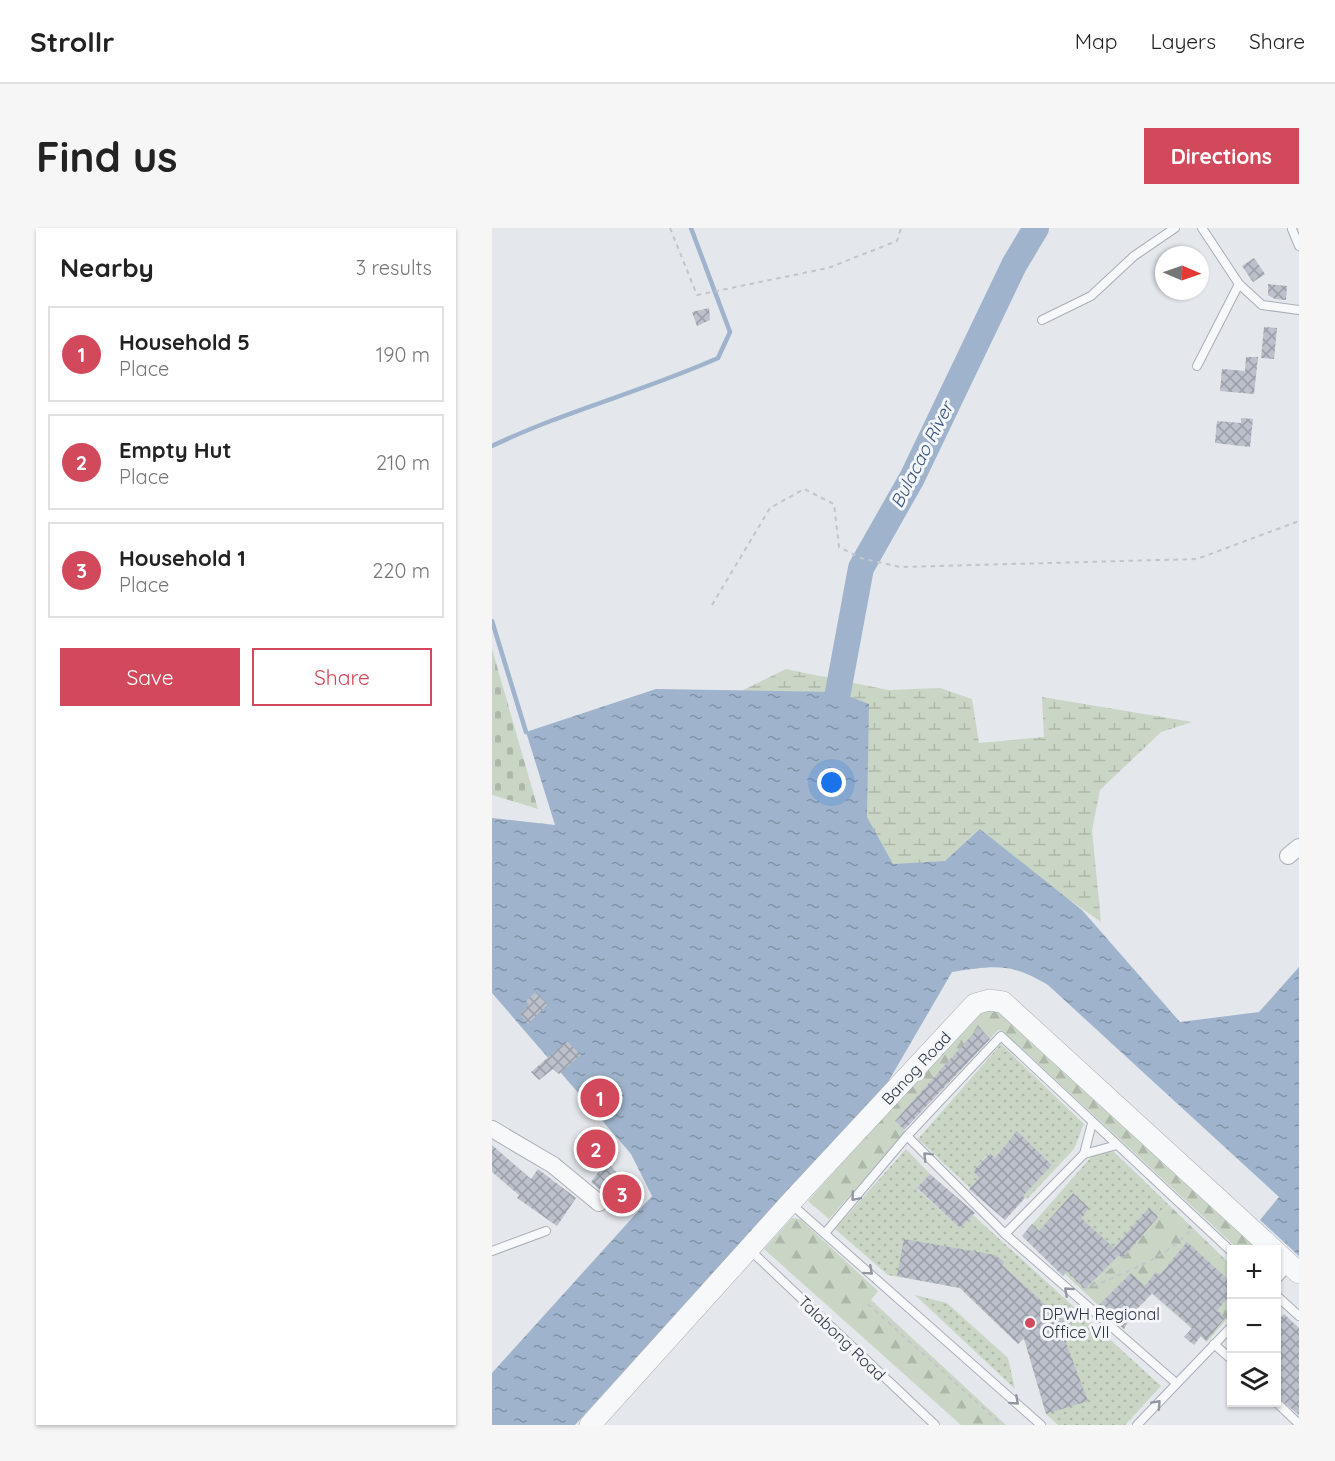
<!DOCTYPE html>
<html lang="en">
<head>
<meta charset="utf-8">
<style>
	:root { --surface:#fff; --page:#f6f6f6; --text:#222; --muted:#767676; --line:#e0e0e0; --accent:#d1495b }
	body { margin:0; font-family:Quicksand,sans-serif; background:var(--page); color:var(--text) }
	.controls { position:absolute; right:18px; bottom:18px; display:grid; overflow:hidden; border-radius:0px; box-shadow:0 2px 4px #0004 }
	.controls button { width:54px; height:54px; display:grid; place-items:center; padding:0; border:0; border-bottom:2px solid var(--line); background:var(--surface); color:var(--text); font:30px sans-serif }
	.compass { position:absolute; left:663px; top:18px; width:54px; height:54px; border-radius:50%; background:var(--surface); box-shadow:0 2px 4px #0004; rotate:92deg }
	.you { position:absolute; left:340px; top:555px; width:21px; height:21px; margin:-15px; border:4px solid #fff; border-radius:50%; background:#1a73e8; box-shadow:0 0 0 9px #1a73e833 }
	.badge { display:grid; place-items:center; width:39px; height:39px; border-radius:50%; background:var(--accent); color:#fff; font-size:20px; font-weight:700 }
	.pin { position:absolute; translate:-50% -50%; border:3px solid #fff; box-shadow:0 2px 6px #0006 }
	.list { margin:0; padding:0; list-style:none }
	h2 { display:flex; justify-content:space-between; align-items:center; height:78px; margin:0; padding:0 24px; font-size:26px }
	h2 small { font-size:20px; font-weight:400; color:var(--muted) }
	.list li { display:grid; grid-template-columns:39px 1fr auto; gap:18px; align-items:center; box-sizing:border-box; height:96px; margin:0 12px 12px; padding:0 12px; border:2px solid var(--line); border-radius:0px }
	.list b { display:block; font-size:22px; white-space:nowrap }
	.list p { margin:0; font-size:20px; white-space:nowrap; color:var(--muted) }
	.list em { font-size:20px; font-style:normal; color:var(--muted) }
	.actions { display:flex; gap:12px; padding:18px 24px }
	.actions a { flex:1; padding:14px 0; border:2px solid var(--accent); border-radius:0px; text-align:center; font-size:21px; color:var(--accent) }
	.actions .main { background:var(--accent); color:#fff }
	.icon { flex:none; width:33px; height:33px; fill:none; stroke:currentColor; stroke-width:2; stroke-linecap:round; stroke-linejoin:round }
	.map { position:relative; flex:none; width:807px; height:1197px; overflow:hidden; border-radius:0px }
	header { display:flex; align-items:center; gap:36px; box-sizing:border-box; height:84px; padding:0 30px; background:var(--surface); border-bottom:2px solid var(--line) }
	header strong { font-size:28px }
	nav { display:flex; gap:33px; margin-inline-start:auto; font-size:21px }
	.intro { display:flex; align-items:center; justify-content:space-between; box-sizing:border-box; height:144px; padding:0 36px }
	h1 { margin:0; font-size:42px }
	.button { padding:15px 27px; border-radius:0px; background:var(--accent); color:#fff; font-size:21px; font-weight:700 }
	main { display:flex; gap:36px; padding:0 36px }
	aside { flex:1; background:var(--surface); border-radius:0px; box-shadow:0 2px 4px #0004 }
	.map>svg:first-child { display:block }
</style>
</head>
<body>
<header>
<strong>Strollr</strong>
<nav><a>Map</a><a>Layers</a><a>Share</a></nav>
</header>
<div class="intro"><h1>Find us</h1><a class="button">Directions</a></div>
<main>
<aside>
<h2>Nearby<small>3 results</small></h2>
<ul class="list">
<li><span class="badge">1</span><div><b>Household 5</b><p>Place</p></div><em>190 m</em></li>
<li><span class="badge">2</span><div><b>Empty Hut</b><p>Place</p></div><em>210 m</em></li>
<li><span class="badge">3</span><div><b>Household 1</b><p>Place</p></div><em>220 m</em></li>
</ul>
<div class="actions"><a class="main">Save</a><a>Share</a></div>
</aside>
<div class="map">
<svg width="807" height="1197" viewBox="0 0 807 1197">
	<defs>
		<pattern id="grass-dots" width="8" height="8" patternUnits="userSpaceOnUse" patternTransform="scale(1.5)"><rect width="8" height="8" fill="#c9d6c5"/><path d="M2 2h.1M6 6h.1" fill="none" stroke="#adb8ab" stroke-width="1.8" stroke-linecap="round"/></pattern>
		<pattern id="forest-firs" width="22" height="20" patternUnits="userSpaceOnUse" patternTransform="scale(1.5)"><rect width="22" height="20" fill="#c9d6c5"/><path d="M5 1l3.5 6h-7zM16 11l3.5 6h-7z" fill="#adb8ab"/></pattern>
		<pattern id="wetland-marsh" width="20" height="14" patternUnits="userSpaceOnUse" patternTransform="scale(1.5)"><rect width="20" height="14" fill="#c9d6c5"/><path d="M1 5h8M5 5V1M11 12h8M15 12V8" fill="none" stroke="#adb8ab"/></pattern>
		<pattern id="cemetery-stones" width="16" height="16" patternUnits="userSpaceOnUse" patternTransform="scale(1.5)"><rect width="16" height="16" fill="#c9d6c5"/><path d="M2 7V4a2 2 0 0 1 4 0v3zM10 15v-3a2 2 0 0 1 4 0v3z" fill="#adb8ab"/></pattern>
		<pattern id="water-ripples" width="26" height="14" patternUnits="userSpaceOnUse" patternTransform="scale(1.5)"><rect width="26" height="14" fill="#9fb4cc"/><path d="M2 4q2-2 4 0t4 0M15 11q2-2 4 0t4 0" fill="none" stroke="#8293a7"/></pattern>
		<pattern id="building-cross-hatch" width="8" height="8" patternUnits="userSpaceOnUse" patternTransform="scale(1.5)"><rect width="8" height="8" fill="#bbc0ca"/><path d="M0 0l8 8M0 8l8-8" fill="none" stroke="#989da6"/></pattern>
	</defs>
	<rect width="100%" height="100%" fill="#e4e7ec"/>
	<g fill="url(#grass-dots)">
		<polygon points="509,816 592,896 582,921 535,971 531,968 560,937 525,903 504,931 497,925 481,943 487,950 478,960 426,911"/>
		<polygon points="414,921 438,946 425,961 468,1000 481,987 669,1158 633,1197 566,1197 554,1186 532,1111 526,1116 474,1066 479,1062 396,1047 343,1001"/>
		<polygon points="620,922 677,977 630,1031 591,1063 573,1046 571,1048 530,1008 600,928"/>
		<polygon points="423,1067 455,1075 516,1130 523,1161"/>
	</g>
	<g fill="url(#forest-firs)">
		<polygon points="501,780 512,784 773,1021 746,1021 511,803 506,802 498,811 487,800 403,893 414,904 337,991 316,973 485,784"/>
		<polygon points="677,977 739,1037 739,1086 715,1114 660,1066 641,1085 632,1101 591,1063 630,1031"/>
		<polygon points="300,990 308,991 386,1063 379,1072 514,1197 469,1197 272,1021"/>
	</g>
	<polygon fill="url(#wetland-marsh)" points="294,441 396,462 448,460 480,471 487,515 552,509 550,469 700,494 669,504 608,562 600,602 609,694 498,616 418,653 209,483"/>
	<polygon fill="url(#cemetery-stones)" points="0,421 46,581 0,567"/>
	<path fill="url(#water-ripples)" d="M164,461L346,464L377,476L375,589L401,636L453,633L488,601L590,682L688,794L767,784L807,739V1028L768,992L787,969L556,757C518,734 502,738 460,744L396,854L83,1197H0V1145L160,968L139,926L0,765V590L63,597L34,504Z"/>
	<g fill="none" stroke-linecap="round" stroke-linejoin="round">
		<g stroke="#9fb4cc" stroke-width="4.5">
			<path d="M0,218C73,183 152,163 226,130L238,104L199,0"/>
			<polyline points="0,393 34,504"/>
		</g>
		<polyline stroke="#9fb4cc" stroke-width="26" points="346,464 369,340 420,250 522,37 544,0"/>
	</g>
	<g fill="url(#building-cross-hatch)">
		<polygon points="762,30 773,46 761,54 750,38"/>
		<polygon points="776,56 795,58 794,72 783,71 776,67"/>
		<polygon points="217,80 218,92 205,98 200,84"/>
		<polygon points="772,99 785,100 782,131 769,130"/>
		<polygon points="754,129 766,129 762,166 728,163 730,141 753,143"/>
		<polygon points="749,190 761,191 758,219 723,215 725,193 749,195"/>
		<polygon points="44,764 56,776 36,796 28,786 37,777 34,773"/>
		<polygon points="487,799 498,811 412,902 403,893"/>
		<polygon points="75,813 89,827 67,846 61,841 47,852 39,844"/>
		<polygon points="525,903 560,937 531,968 533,970 513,992 477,961 487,950 481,943 498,925 503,930"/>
		<polygon points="101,904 120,924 107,937 88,919"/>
		<polygon points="0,917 39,951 46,941 84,970 65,998 25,970 27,967 0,944"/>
		<polygon points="115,933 129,950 133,946 148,962 130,980 99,954"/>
		<polygon points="438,946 483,985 468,1000 425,960"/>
		<polygon points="581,965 597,980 589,990 622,1020 657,980 666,989 630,1031 627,1027 593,1061 575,1043 571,1048 530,1008 540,996 547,1003"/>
		<polygon points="412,1011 503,1027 512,1034 510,1037 558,1081 560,1079 573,1093 568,1099 596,1173 554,1186 532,1110 526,1116 468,1060 405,1048"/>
		<polygon points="695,1014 740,1055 740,1066 725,1082 733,1090 714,1113 709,1108 702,1117 692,1109 700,1100 660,1065 641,1085 632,1101 606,1078 639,1045 653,1058 664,1044 668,1047"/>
		<polygon points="792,1086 807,1100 807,1187 784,1168 784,1094"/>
	</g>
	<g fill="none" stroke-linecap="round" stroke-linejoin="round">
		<defs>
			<g id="service">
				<polyline points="710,0 747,56 770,77 807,82"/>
				<polyline points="800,1 807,18"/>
				<polyline points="550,92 599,68 642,28 683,0"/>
				<polyline points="705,138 747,56"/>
				<polyline points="415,908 513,1006 684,1155"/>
				<polyline points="592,926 625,917"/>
				<polyline points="298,975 549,1197"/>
				<polyline points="334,1004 415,908 509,808 740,1024"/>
				<polyline points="513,1006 592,926 600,895"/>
				<polyline points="257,1021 443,1197"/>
				<polyline points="0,1023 54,1003"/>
				<polyline points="784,1052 798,1037"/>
				<polyline points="784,1067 807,1088"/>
				<polyline points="722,1116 740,1132"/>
				<polyline points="784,1174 807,1196"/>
				<polyline points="645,1197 740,1098"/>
			</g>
			<g id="minor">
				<polyline points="796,628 807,619"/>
				<polyline points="0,901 61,937 107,975"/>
			</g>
			<g id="tertiary">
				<polyline points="784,1024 807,1045"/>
				<polyline points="98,1197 298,975 483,776 497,772 511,774 782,1022"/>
			</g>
		</defs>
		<use href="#service" stroke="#a9aeb7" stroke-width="10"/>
		<use href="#minor" stroke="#a9aeb7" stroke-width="18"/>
		<use href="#tertiary" stroke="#a9aeb7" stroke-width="22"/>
		<g stroke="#c2c5cb" stroke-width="2" stroke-dasharray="4.5 4.5" stroke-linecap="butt">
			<polyline points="178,0 205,67 336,40 405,13 409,0"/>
			<polyline points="220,377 278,280 312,261 342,276 347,319 369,330 408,339 705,331 807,293"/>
			<path d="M592,1061C629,1047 672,1031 699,1002"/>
			<polyline points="376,1076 510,1197"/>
			<polyline points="578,1077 574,1082 583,1110"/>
		</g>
		<use href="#service" stroke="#f7f8fa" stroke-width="8"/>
		<use href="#minor" stroke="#f7f8fa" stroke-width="16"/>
		<use href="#tertiary" stroke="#f7f8fa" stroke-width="21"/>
	</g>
	<defs><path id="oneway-chevron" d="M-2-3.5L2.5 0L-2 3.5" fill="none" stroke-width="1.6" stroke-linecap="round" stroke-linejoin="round" transform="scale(1.5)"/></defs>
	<g stroke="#9196a0">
		<use href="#oneway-chevron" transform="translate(435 928) rotate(-135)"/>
		<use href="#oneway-chevron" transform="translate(363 969) rotate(130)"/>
		<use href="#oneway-chevron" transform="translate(377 1043) rotate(42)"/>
		<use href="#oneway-chevron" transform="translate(576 1063) rotate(-138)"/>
		<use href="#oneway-chevron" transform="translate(523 1173) rotate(42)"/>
		<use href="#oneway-chevron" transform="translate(665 1176) rotate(-47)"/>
	</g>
	<circle fill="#d1495b" stroke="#f4f6f9" stroke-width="2" cx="538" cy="1095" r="6"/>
	<g text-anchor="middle" stroke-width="6" stroke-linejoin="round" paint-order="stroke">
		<g font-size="16" fill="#2b3445" stroke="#f4f6f9">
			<text transform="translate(424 840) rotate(-47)" y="6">Banog Road</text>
			<text transform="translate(350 1110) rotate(44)" y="6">Talabong Road</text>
		</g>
		<g font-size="16" fill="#2b3445" stroke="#f4f6f9" text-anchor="start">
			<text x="550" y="1092">DPWH Regional<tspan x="550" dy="18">Office VII</tspan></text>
		</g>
		<g font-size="18" font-style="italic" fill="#34527a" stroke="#f4f6f9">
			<text transform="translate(430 227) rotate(-63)" y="6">Bulacao River</text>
		</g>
	</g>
</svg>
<div class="controls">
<button>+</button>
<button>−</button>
<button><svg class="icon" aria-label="layers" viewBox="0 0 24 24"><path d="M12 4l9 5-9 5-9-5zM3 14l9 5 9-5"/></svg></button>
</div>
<svg class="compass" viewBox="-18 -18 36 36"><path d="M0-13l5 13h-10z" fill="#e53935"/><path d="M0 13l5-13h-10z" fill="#767676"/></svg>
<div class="you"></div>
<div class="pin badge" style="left:108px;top:870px">1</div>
<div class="pin badge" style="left:104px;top:921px">2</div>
<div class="pin badge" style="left:130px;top:966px">3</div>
</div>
</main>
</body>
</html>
